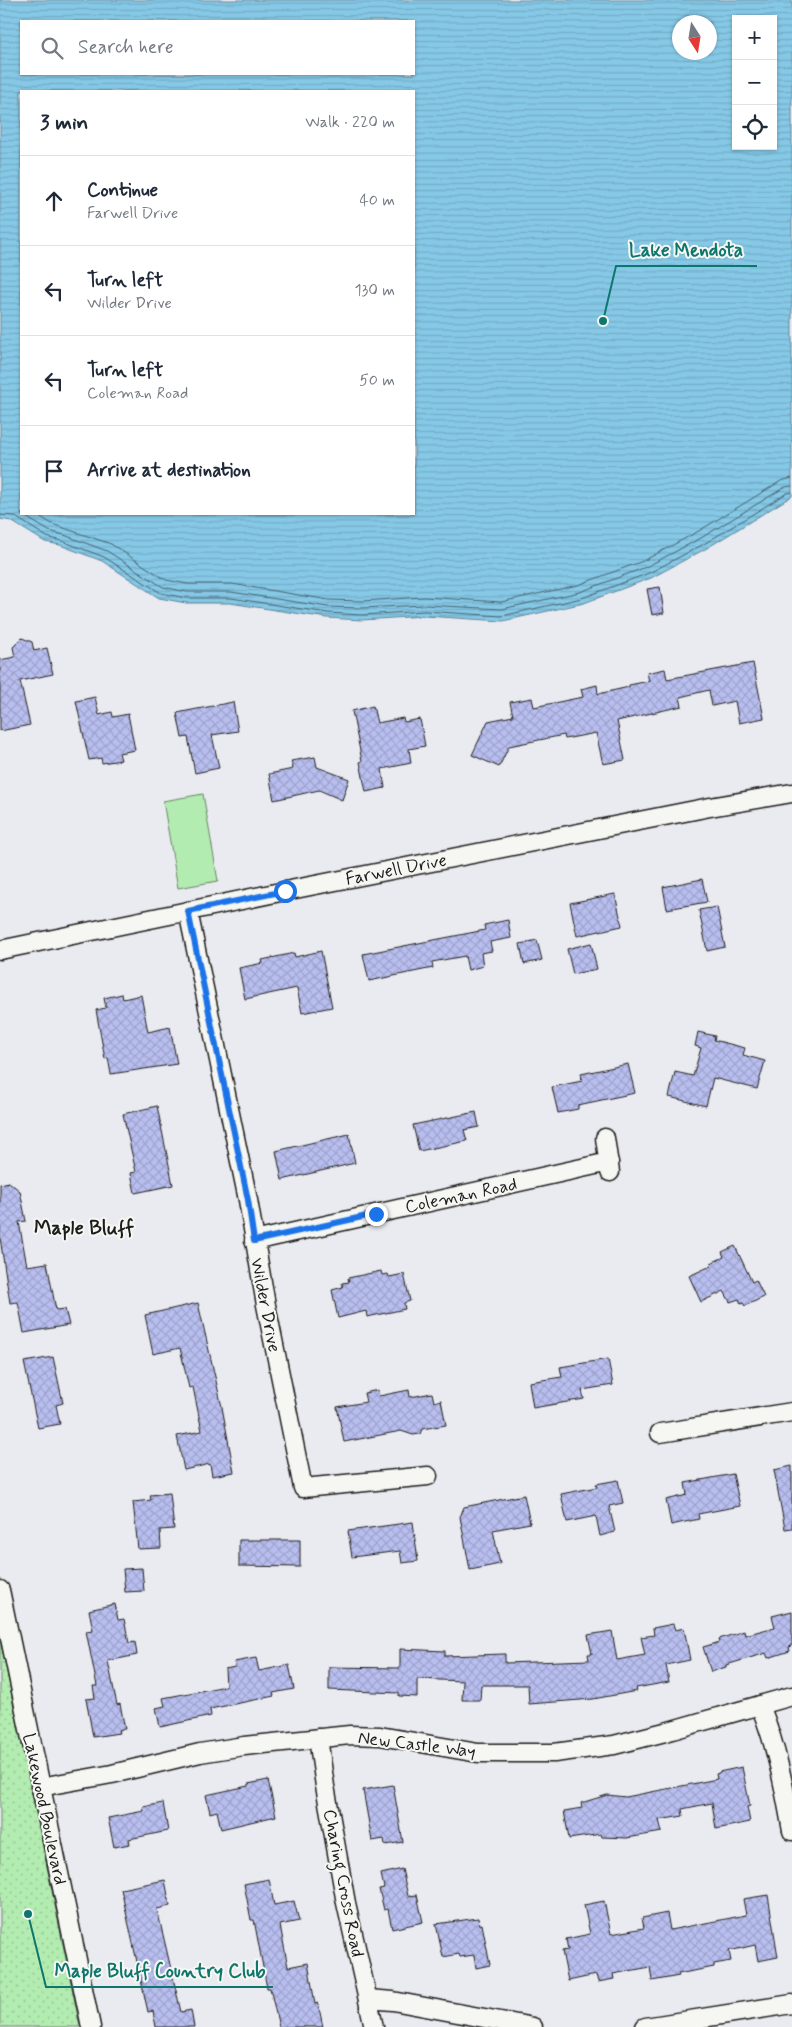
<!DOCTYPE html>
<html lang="en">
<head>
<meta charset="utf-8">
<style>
	:root { --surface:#fff; --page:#f2f2f3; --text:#1f2937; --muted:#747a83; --line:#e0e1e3 }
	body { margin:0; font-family:Mynerve,sans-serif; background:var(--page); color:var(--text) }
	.controls { position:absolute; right:15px; top:15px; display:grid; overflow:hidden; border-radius:0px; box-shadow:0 1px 4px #0004 }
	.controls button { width:45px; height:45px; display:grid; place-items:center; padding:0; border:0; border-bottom:1px solid var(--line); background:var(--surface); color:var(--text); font:25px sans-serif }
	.compass { position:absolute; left:672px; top:15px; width:45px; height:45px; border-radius:50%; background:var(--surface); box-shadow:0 1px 4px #0004; rotate:168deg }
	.stop { position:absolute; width:15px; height:15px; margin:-11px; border:4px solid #1a73e8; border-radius:50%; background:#fff }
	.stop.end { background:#1a73e8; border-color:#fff; box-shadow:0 1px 5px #0008 }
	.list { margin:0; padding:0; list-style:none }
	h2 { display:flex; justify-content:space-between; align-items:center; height:65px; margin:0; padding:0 20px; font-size:21px }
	h2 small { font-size:16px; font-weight:400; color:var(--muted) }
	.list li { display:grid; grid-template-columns:32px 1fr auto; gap:15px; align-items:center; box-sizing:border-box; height:90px; padding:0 20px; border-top:1px solid var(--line) }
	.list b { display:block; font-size:19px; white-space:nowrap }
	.list p { margin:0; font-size:16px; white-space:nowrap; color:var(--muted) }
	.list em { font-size:16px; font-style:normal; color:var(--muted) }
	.icon { flex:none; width:28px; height:28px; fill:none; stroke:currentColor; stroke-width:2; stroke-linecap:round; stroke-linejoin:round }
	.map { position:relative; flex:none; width:792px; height:2027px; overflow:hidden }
	.search { position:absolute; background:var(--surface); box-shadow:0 1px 4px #0004; left:20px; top:20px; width:395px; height:55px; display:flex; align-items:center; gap:12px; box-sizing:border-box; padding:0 18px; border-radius:0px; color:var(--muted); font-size:19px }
	.panel { position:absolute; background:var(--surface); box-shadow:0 1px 4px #0004; left:20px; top:90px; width:395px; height:425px; border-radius:0px }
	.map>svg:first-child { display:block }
</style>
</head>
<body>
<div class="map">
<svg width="792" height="2027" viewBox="0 0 792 2027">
	<defs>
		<pattern id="grass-dots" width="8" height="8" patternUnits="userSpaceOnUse" patternTransform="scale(1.25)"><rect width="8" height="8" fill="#b2ecb0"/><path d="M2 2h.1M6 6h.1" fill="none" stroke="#98ca97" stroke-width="1.8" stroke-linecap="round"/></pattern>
		<pattern id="water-rules" width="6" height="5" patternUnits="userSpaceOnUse" patternTransform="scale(1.25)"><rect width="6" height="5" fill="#86c9e7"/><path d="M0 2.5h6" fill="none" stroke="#73acc6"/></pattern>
		<pattern id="building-cross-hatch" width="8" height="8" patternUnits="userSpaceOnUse" patternTransform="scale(1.25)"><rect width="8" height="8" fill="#b8beef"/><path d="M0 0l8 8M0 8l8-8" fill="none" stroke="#9ea3cc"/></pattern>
	</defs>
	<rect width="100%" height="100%" fill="#eaebf1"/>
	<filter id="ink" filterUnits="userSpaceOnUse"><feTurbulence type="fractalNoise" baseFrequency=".02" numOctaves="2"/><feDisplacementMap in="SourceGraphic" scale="10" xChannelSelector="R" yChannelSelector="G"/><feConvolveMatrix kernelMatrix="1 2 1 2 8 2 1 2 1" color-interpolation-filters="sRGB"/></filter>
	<g filter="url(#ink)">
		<polygon fill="url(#grass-dots)" stroke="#678466" points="0,1638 80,2027 0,2027"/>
		<polygon fill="#b2ecb0" stroke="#678466" points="203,794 218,881 178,888 163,801"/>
		<path fill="url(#water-rules)" stroke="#5c8496" fill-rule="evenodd" d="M0,0H792V496L707,548L651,578L584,603L503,621L424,616L362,620L327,618L230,603H186L159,598L102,561L60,545L45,542L11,521L0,519ZM736,19H773V146H736ZM21,21H414V74H21ZM680,22H710V52H680ZM21,91H414V514H21Z"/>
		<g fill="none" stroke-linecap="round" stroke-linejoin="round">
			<g stroke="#46616d" stroke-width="1">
				<polyline points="21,514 49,531 64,535 107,551 163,587 187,592 231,592 328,607 362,608 424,605 502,609 580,592 646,567 701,538 785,487 792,486"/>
				<polyline points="36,514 52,524 111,544 166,580 188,584 232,584 329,600 362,601 424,597 501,602 578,585 643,561 697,532 781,481 792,478"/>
				<polyline points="0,515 14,516 47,537 62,541 104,557 161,593 186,598 231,598 328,613 362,615 424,611 502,616 582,598 649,573 704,544 787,493 792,492"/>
			</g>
		</g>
		<g fill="url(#building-cross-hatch)" stroke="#1c1c1c">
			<polygon points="660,587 664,613 652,615 647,589"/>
			<polygon points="22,638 32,642 34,651 47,648 53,674 20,681 30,725 0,731 0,660 15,657 13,647"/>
			<polygon points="753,663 764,718 739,723 735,701 712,706 709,690 680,697 682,706 617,721 625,760 603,764 596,733 565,739 564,735 509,746 499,767 472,755 488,721 513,716 510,702 532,698 534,707 583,697 581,689 597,685 598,694 629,687 629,685 649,681 647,673 665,669 667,679"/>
			<polygon points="95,697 99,715 112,712 113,717 128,714 135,750 119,753 121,760 102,763 101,758 89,760 76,701"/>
			<polygon points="233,702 238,731 212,735 219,768 195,773 188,737 182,738 177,713"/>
			<polygon points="373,706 377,723 403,718 404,722 420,719 425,746 409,749 411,763 382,769 385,788 366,792 360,762 362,761 352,711"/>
			<polygon points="315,757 317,767 349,779 342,800 319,790 274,800 269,774 293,769 291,761"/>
			<polygon points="702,879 707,902 667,909 663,887"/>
			<polygon points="615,894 622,926 577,936 570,903"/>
			<polygon points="717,907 725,947 707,951 699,910"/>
			<polygon points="508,920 511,938 490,942 492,951 481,953 483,966 468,970 465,956 432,962 433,968 369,981 363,954 485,930 484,925"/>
			<polygon points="537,940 542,960 524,964 520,944"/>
			<polygon points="591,943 597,969 573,974 567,949"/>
			<polygon points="321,951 332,1007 302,1013 297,988 245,999 239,968 263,963 262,960 294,953 295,957"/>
			<polygon points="122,994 123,999 141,995 148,1032 170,1027 177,1064 111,1074 108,1058 105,1059 96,1010 106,1008 104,998"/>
			<polygon points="698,1032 715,1036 714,1040 745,1048 743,1055 765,1061 757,1089 713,1078 706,1106 669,1097 675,1072 693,1076 701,1048 695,1046"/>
			<polygon points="628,1064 635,1093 578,1105 578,1109 558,1113 552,1087 582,1081 581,1074"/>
			<polygon points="157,1106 173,1185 135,1193 131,1173 136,1172 123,1114"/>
			<polygon points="476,1112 479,1127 464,1130 467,1141 419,1151 413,1125"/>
			<polygon points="349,1134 355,1163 282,1180 276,1151"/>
			<polygon points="9,1182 20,1191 26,1221 19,1222 27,1266 47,1263 56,1310 65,1309 69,1325 24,1333 18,1302 10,1303 0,1238 0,1184"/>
			<polygon points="735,1246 752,1282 756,1280 764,1297 745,1306 743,1303 741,1304 739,1299 730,1302 724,1291 701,1302 689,1276 713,1265 711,1263 724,1257 722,1252"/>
			<polygon points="381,1271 382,1275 388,1274 389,1277 404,1274 410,1301 404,1303 405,1309 367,1317 366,1311 338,1318 332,1290 343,1287 342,1283 349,1282 348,1278"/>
			<polygon points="198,1303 222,1407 234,1472 212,1476 210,1464 184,1470 177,1436 202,1431 193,1387 189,1388 180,1348 153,1354 145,1315"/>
			<polygon points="53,1357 63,1403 56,1405 60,1424 38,1428 24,1362"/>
			<polygon points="608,1359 613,1385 582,1390 584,1399 533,1408 529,1382 562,1377 560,1367"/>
			<polygon points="378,1390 379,1396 409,1390 410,1397 432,1393 434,1402 441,1400 446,1425 422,1429 420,1434 413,1435 401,1431 344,1442 337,1407 366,1402 364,1393"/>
			<polygon points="792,1466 792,1528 785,1529 774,1470"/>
			<polygon points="733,1474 740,1506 698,1514 699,1519 671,1525 666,1500 687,1495 685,1483"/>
			<polygon points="618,1480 623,1503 609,1506 615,1532 600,1536 596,1516 567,1522 561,1494 597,1487 596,1484"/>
			<polygon points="170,1493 174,1529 160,1530 161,1548 138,1549 133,1502 151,1500 150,1495"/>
			<polygon points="524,1495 530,1523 493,1530 500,1564 470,1570 460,1517 464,1507"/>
			<polygon points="413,1522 418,1561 402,1563 400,1551 352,1557 348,1531"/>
			<polygon points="239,1540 300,1540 300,1567 239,1566"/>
			<polygon points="142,1568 144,1591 125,1592 123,1569"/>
			<polygon points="115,1604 118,1620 124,1619 129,1643 135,1642 137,1655 108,1661 117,1705 120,1704 125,1729 118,1730 119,1733 93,1737 86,1699 95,1698 93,1686 97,1686 86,1631 93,1630 89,1610"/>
			<polygon points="792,1611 792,1646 789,1647 790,1651 768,1658 766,1653 726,1665 726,1667 711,1672 703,1647 720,1642 719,1639 744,1631 745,1635 775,1627 772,1616"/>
			<polygon points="673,1624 675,1630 684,1628 690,1660 666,1665 669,1682 636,1688 637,1691 593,1699 529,1704 528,1685 481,1685 480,1700 462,1700 463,1681 417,1679 417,1697 399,1696 399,1693 329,1690 329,1667 400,1668 400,1649 445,1651 445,1656 505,1654 505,1663 589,1660 588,1654 592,1654 588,1635 612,1631 617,1660 645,1655 641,1637 654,1635 653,1628"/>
			<polygon points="256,1658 259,1671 289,1665 294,1689 273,1693 274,1696 210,1709 211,1716 160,1727 156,1708 165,1706 163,1698 226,1686 225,1669 235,1667 234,1662"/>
			<polygon points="742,1767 750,1806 747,1807 750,1822 716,1829 712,1803 682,1809 683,1816 659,1820 662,1832 627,1838 602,1837 601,1834 569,1839 564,1811 582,1808 581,1803 607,1795 626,1797 717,1779 716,1774 719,1773 719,1772"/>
			<polygon points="268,1780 276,1816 221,1829 217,1811 210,1813 206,1795 248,1786 248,1784"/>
			<polygon points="393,1785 403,1842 385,1845 384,1839 372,1841 363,1790"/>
			<polygon points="163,1803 168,1831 129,1839 130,1844 114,1847 108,1818 144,1811 143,1807"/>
			<polygon points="402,1869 408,1896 417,1895 423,1922 392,1929 388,1909 384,1910 379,1889 384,1888 381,1874"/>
			<polygon points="269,1879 274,1905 294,1901 299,1921 280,1925 288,1967 308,1963 315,2004 318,2003 323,2027 279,2027 270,1988 267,1988 254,1920 251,1920 244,1884"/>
			<polygon points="165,1880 170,1906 157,1909 181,2012 191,2010 194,2027 156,2027 153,2011 148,2012 121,1889"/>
			<polygon points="768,1895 778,1957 758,1961 755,1945 729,1951 731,1961 714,1964 714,1967 678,1974 679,1976 652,1981 650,1967 613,1974 614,1979 598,1982 596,1975 568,1981 562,1951 568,1950 566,1939 590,1934 584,1905 604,1901 611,1934 644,1928 642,1918 667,1913 670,1930 746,1915 743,1899"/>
			<polygon points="478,1918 479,1925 482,1924 490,1965 476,1968 474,1955 460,1957 459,1954 443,1957 436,1924"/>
		</g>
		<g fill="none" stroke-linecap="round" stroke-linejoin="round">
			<defs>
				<g id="minor">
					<polyline points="188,911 248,1200 266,1305 303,1488 428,1476"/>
					<polyline points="0,950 285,891 710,807 792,793"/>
					<polyline points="605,1138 610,1172"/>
					<polyline points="254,1241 609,1162"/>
					<polyline points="660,1433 792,1412"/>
					<polyline points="0,1590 91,2027"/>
					<path d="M760,1705C777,1748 784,1786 792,1831"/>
					<polyline points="318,1738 325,1786 346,1903 374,2027"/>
					<polyline points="40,1787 112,1774 200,1753 244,1746 350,1735 380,1736 478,1753 554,1753 614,1745 665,1732 792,1696"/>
					<polyline points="368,1999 393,2001 533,2027"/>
					<polyline points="645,2027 792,2004"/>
				</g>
			</defs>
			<use href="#minor" stroke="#1c1c1c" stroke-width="21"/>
			<use href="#minor" stroke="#f6f6f2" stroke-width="18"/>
		</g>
	</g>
	<g fill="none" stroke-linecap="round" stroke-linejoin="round" filter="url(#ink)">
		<polyline stroke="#1a73e8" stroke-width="6" points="285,891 188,911 248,1200 254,1241 376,1214"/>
	</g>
	<g text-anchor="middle" stroke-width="4" stroke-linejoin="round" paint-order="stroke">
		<g font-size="18" fill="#1c1c1c" stroke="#f6f6f2">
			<text transform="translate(396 869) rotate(-11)" y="6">Farwell Drive</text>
			<text transform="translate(461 1195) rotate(-12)" y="6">Coleman Road</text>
			<text transform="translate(266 1305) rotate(79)" y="6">Wilder Drive</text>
			<text transform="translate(417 1744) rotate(7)" y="6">New Castle Way</text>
			<text transform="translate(45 1809) rotate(78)" y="6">Lakewood Boulevard</text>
			<text transform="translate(344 1883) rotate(79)" y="6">Charing Cross Road</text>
		</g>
		<g font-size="20" font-weight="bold" fill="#1c1c1c" stroke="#f6f6f2">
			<text x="84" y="1234">Maple Bluff</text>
		</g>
	</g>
	<path fill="none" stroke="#0f766e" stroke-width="2" d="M603 321L616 266H757M28 1914L46 1987H273"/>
	<g fill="#0f766e" stroke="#f6f6f2" stroke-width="2">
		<circle cx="603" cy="321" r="5"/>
		<circle cx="28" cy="1914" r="5"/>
	</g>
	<g font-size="19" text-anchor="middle" font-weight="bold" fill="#0f766e" stroke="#f6f6f2" stroke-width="4" stroke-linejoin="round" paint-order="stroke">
		<text x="686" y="256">Lake Mendota</text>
		<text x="160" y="1977">Maple Bluff Country Club</text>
	</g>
</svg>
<div class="controls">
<button>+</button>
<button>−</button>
<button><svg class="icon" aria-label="locate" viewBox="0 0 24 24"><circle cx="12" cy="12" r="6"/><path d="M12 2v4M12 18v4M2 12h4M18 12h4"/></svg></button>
</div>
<svg class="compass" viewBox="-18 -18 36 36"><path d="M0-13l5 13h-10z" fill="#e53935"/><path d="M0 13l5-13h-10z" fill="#747a83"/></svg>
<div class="stop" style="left:285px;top:891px"></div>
<div class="stop end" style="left:376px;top:1214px"></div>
<div class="search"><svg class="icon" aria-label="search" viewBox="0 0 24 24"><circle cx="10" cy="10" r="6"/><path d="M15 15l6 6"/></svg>Search here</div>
<section class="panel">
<h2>3 min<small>Walk · 220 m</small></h2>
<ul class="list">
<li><svg class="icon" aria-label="ahead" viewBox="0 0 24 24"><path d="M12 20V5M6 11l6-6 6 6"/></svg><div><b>Continue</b><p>Farwell Drive</p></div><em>40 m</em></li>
<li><svg class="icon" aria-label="left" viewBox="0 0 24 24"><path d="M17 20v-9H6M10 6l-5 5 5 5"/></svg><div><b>Turn left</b><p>Wilder Drive</p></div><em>130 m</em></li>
<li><svg class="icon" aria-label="left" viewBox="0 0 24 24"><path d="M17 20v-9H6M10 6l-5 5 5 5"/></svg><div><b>Turn left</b><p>Coleman Road</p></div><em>50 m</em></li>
<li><svg class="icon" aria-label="arrive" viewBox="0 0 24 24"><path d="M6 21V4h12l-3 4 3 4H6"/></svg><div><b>Arrive at destination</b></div></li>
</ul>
</section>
</div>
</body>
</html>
